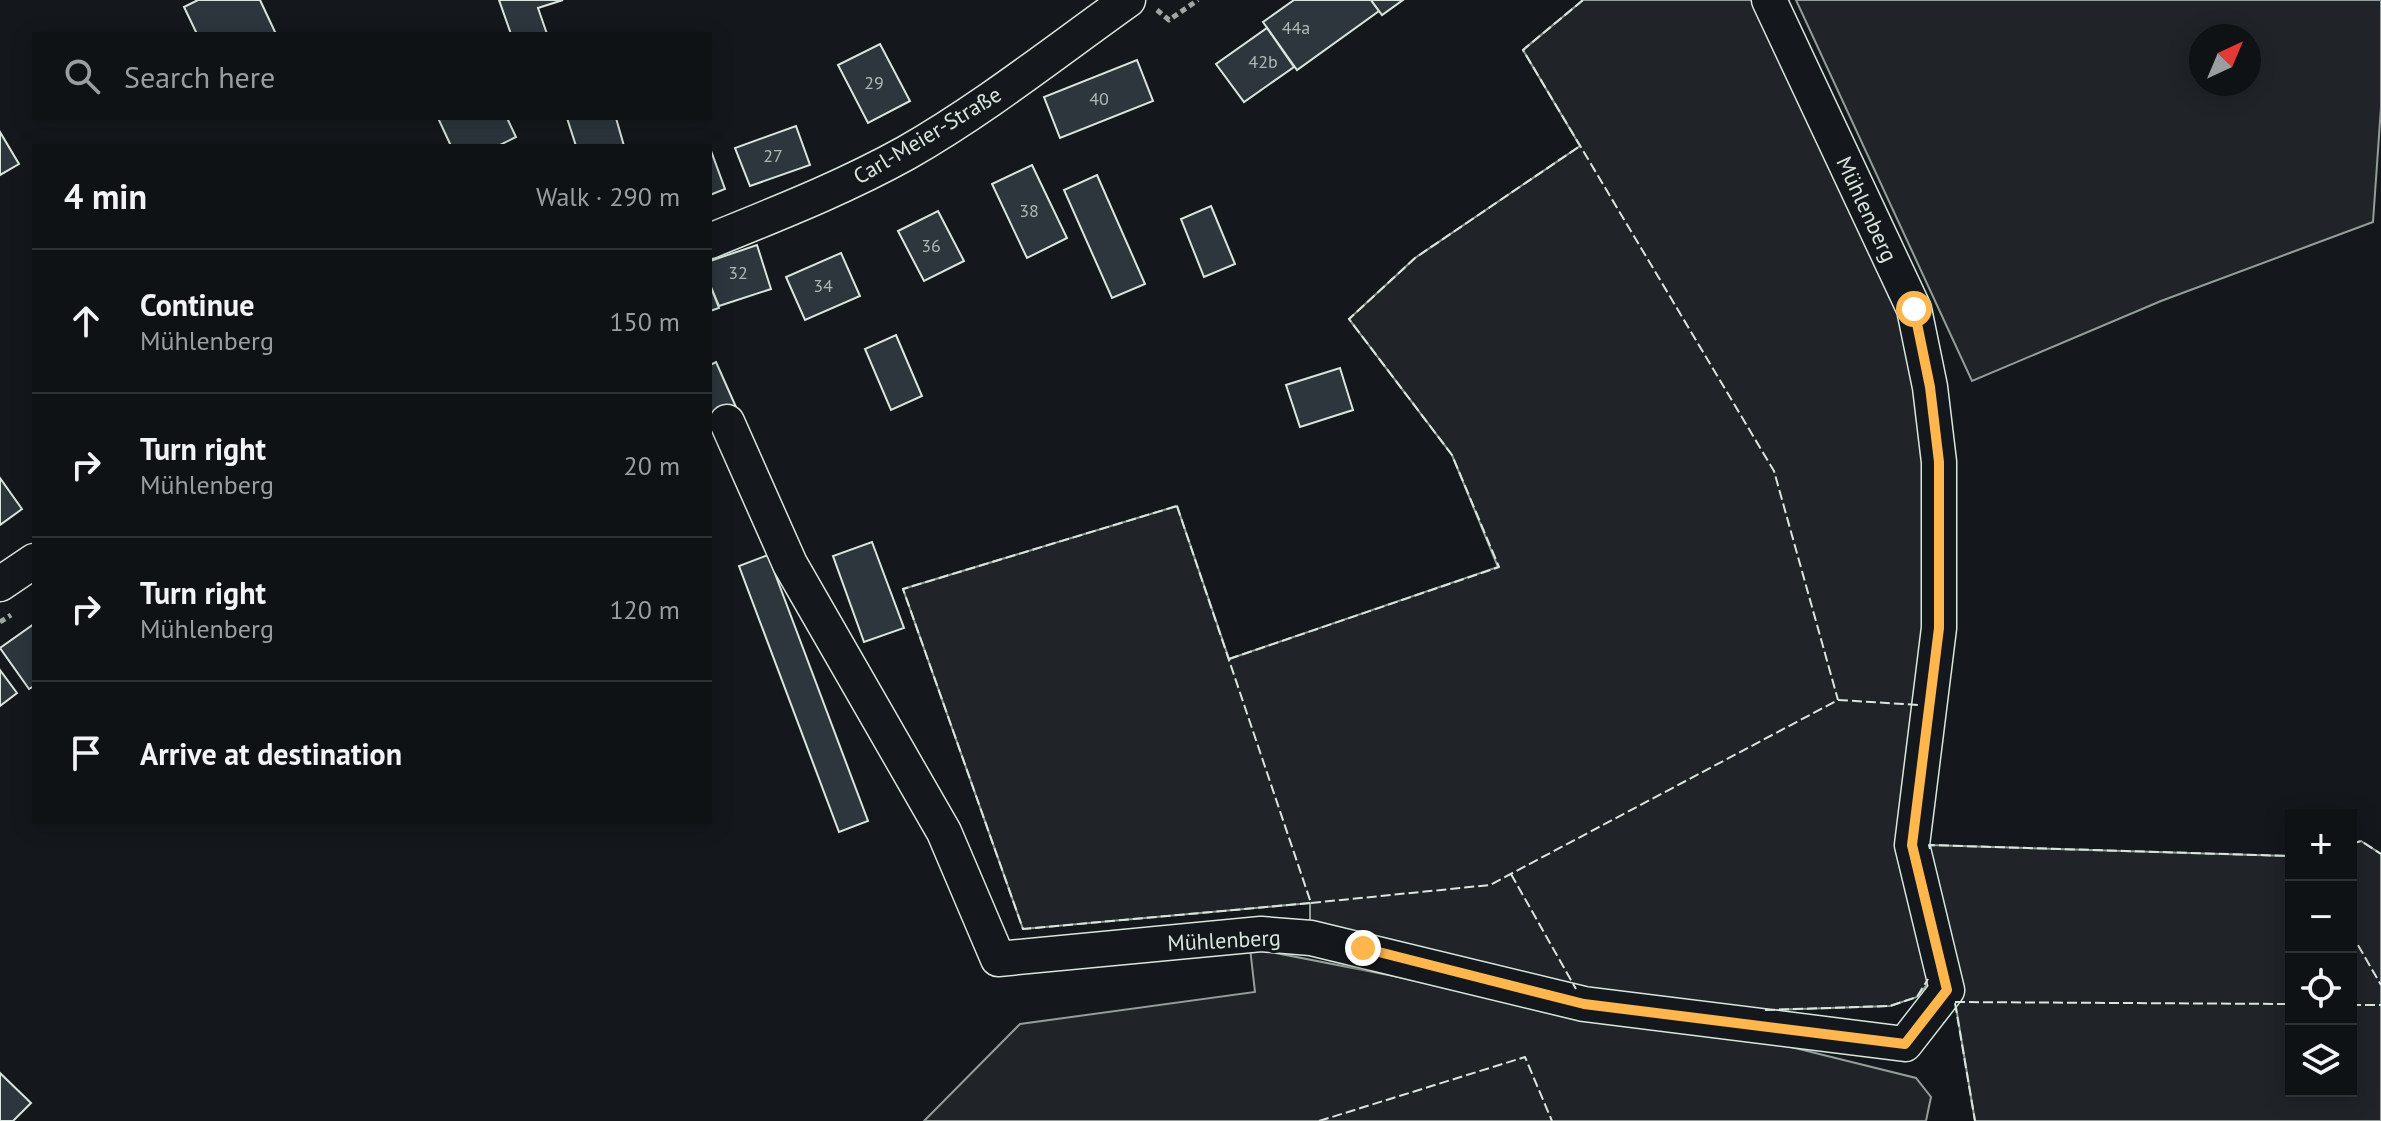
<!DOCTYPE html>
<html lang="en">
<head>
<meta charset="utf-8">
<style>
	:root { --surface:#0f1215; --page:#1d2022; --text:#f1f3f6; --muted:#9b9ea0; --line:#2f3234 }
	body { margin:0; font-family:"PT Sans",sans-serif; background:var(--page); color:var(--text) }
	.controls { position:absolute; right:24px; bottom:24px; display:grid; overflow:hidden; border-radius:0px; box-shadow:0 4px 20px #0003 }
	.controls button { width:72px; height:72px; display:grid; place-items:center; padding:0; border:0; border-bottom:2px solid var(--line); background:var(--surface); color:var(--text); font:40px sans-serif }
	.compass { position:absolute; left:2189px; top:24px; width:72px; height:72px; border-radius:50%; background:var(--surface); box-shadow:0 4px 20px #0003; rotate:44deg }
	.stop { position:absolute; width:24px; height:24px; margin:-18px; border:6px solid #ffb74d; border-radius:50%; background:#fff }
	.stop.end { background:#ffb74d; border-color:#fff; box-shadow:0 2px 8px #0008 }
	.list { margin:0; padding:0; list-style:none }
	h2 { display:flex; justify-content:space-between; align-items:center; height:104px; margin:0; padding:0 32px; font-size:34px }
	h2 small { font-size:26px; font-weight:400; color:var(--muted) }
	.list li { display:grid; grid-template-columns:52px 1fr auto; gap:24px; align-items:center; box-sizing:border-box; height:144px; padding:0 32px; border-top:2px solid var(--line) }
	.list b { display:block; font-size:30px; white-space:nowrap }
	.list p { margin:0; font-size:26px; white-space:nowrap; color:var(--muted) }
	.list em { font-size:26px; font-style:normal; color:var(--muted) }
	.icon { flex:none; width:44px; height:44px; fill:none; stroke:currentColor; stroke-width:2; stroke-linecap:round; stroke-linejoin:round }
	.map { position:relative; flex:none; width:2381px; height:1121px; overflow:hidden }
	.search { position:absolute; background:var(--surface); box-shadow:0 4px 20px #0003; left:32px; top:32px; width:680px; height:88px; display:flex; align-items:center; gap:20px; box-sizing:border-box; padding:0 28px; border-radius:0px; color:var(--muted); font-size:30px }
	.panel { position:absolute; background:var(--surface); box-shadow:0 4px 20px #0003; left:32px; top:144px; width:680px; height:680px; border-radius:0px }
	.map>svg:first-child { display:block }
</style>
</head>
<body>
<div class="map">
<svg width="2381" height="1121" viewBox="0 0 2381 1121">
	<rect width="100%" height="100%" fill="#14181c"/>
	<g fill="#202428" stroke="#939e99" stroke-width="2" fill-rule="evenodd">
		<polygon points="1583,0 1755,0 1903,313 1925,426 1931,594 1903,849 1929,982 1917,997 1890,1006 1708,1012 1577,991 1310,924 1310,903 1023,929 903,589 1177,506 1229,659 1498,567 1452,455 1349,319 1415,258 1580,146 1523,50"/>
		<path d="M1796,0H2381V107L2373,222L2161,301L1972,381ZM2201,36H2249V84H2201Z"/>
		<polygon points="2361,841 2381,854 2381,1121 1975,1121 1929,845 2291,856 2291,1091 2351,1091 2351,844"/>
		<polygon points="1250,948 1507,998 1791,1047 1916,1078 1931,1097 1926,1121 924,1121 1020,1024 1255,992"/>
	</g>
	<g fill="#2c363c" stroke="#d8e6dc" stroke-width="2">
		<polygon points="198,0 260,0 276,34 197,34 184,7"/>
		<polygon points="499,0 563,0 538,8 547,34 511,34"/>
		<polygon points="1294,0 1371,0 1379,11 1297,70 1263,22"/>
		<polygon points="1371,0 1403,0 1382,15"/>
		<polygon points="1267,28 1294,67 1244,102 1216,64"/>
		<polygon points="880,44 910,101 868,123 838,65"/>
		<polygon points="1137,60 1153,101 1060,138 1044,97"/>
		<polygon points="438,118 507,118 516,137 498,146 451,146"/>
		<polygon points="567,118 616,118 624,146 576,146"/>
		<polygon points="796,126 810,165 750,186 735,148"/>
		<polygon points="0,132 19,164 0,175"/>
		<polygon points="710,148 725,189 710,195"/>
		<polygon points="1032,165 1067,238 1027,258 992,184"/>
		<polygon points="1097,175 1145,284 1112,298 1064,190"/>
		<polygon points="1211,206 1235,264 1204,277 1181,219"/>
		<polygon points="938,211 964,261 924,281 898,231"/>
		<polygon points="757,245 771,289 719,306 710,285 710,261"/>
		<polygon points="841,253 860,296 805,320 786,277"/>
		<polygon points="710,285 719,308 710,311"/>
		<polygon points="896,335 922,396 891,410 865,349"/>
		<polygon points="716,362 736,407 710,418 710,365"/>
		<polygon points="1340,368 1353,410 1300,427 1286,385"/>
		<polygon points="0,478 22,509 0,525"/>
		<polygon points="872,542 904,628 864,642 833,556"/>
		<polygon points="768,555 868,821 839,832 739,566"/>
		<polygon points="34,624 34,686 29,689 0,648"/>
		<polygon points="0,670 17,693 0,706"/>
		<polygon points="0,1073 31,1103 13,1121 0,1121"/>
	</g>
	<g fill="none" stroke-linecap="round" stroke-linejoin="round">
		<defs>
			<g id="minor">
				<path d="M710,241C776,214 843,188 906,153C983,109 1055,52 1128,0"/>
				<polyline points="727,422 790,564 944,832 998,959 1261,934 1311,938 1584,1004 1905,1044 1947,990 1912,845 1939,628 1939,462 1930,387 1914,309 1769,0"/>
				<polyline points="0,584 34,561"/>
			</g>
		</defs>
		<use href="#minor" stroke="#d8e6dc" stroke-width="37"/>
		<g stroke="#9da8a2" stroke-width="5" stroke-dasharray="6 4" stroke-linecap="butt">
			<polyline points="1157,10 1169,20 1198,0"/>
			<polyline points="0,622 11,615"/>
		</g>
		<use href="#minor" stroke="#14181c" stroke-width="34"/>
		<g stroke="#d8e6dc" stroke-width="2" stroke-dasharray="10 4" stroke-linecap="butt">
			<polyline points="1583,0 1523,50 1774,471 1838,700"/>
			<polygon points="1177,506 1311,903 1023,929 903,589"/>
			<polyline points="1229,659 1499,567 1452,455 1349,319 1415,258 1580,146"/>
			<polyline points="2351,844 2361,841 2381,854"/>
			<polyline points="1930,849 1929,845 2291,856"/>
			<polyline points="1511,874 1576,989"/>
			<polyline points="1311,903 1490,885 1838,700 1919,705"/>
			<polyline points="2351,933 2381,985"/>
			<polyline points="1955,1002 2291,1004"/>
			<polyline points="1955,1003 1975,1121"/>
			<polyline points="2351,1005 2381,1005"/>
			<polyline points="1765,1010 1890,1006 1917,997 1928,979"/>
			<polyline points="1319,1121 1525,1057 1552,1121"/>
		</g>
	</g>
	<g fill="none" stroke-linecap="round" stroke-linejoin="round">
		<polyline stroke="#ffb74d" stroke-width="10" points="1363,948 1584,1004 1905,1044 1947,990 1912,845 1939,628 1939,462 1930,387 1914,309"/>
	</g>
	<g text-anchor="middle" stroke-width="6" stroke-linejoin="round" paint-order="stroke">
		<g font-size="18" fill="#adbab4">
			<text x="1296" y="34">44a</text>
			<text x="1263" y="68">42b</text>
			<text x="874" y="89">29</text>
			<text x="1099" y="105">40</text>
			<text x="773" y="162">27</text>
			<text x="1029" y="217">38</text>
			<text x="931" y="252">36</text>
			<text x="738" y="279">32</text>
			<text x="823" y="292">34</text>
		</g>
		<g font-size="22" fill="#d8e6dc" stroke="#14181c">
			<text transform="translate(927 135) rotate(-31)" y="8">Carl-Meier-Straße</text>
			<text transform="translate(1867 209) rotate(65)" y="8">Mühlenberg</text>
			<text transform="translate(1224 940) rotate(-3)" y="8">Mühlenberg</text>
		</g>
	</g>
</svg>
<div class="controls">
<button>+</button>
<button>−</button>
<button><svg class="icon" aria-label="locate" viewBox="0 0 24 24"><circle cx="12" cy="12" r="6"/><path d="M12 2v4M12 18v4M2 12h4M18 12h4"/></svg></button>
<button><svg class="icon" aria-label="layers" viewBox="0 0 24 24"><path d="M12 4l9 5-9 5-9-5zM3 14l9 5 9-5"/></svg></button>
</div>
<svg class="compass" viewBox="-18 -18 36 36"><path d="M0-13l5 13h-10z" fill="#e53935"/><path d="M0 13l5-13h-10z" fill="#9b9ea0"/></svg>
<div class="stop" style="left:1914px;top:309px"></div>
<div class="stop end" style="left:1363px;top:948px"></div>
<div class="search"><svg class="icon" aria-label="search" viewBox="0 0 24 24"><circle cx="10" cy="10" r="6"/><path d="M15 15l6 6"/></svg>Search here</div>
<section class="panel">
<h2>4 min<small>Walk · 290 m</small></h2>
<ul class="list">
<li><svg class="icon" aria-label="ahead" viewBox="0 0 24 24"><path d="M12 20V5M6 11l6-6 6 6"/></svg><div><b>Continue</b><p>Mühlenberg</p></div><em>150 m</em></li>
<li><svg class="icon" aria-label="right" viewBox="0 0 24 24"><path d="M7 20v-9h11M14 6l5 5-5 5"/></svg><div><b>Turn right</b><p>Mühlenberg</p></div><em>20 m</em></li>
<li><svg class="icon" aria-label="right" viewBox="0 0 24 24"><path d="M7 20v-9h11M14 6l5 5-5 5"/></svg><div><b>Turn right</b><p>Mühlenberg</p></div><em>120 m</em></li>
<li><svg class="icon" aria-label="arrive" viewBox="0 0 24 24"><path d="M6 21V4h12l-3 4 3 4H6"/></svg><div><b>Arrive at destination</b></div></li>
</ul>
</section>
</div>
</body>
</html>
